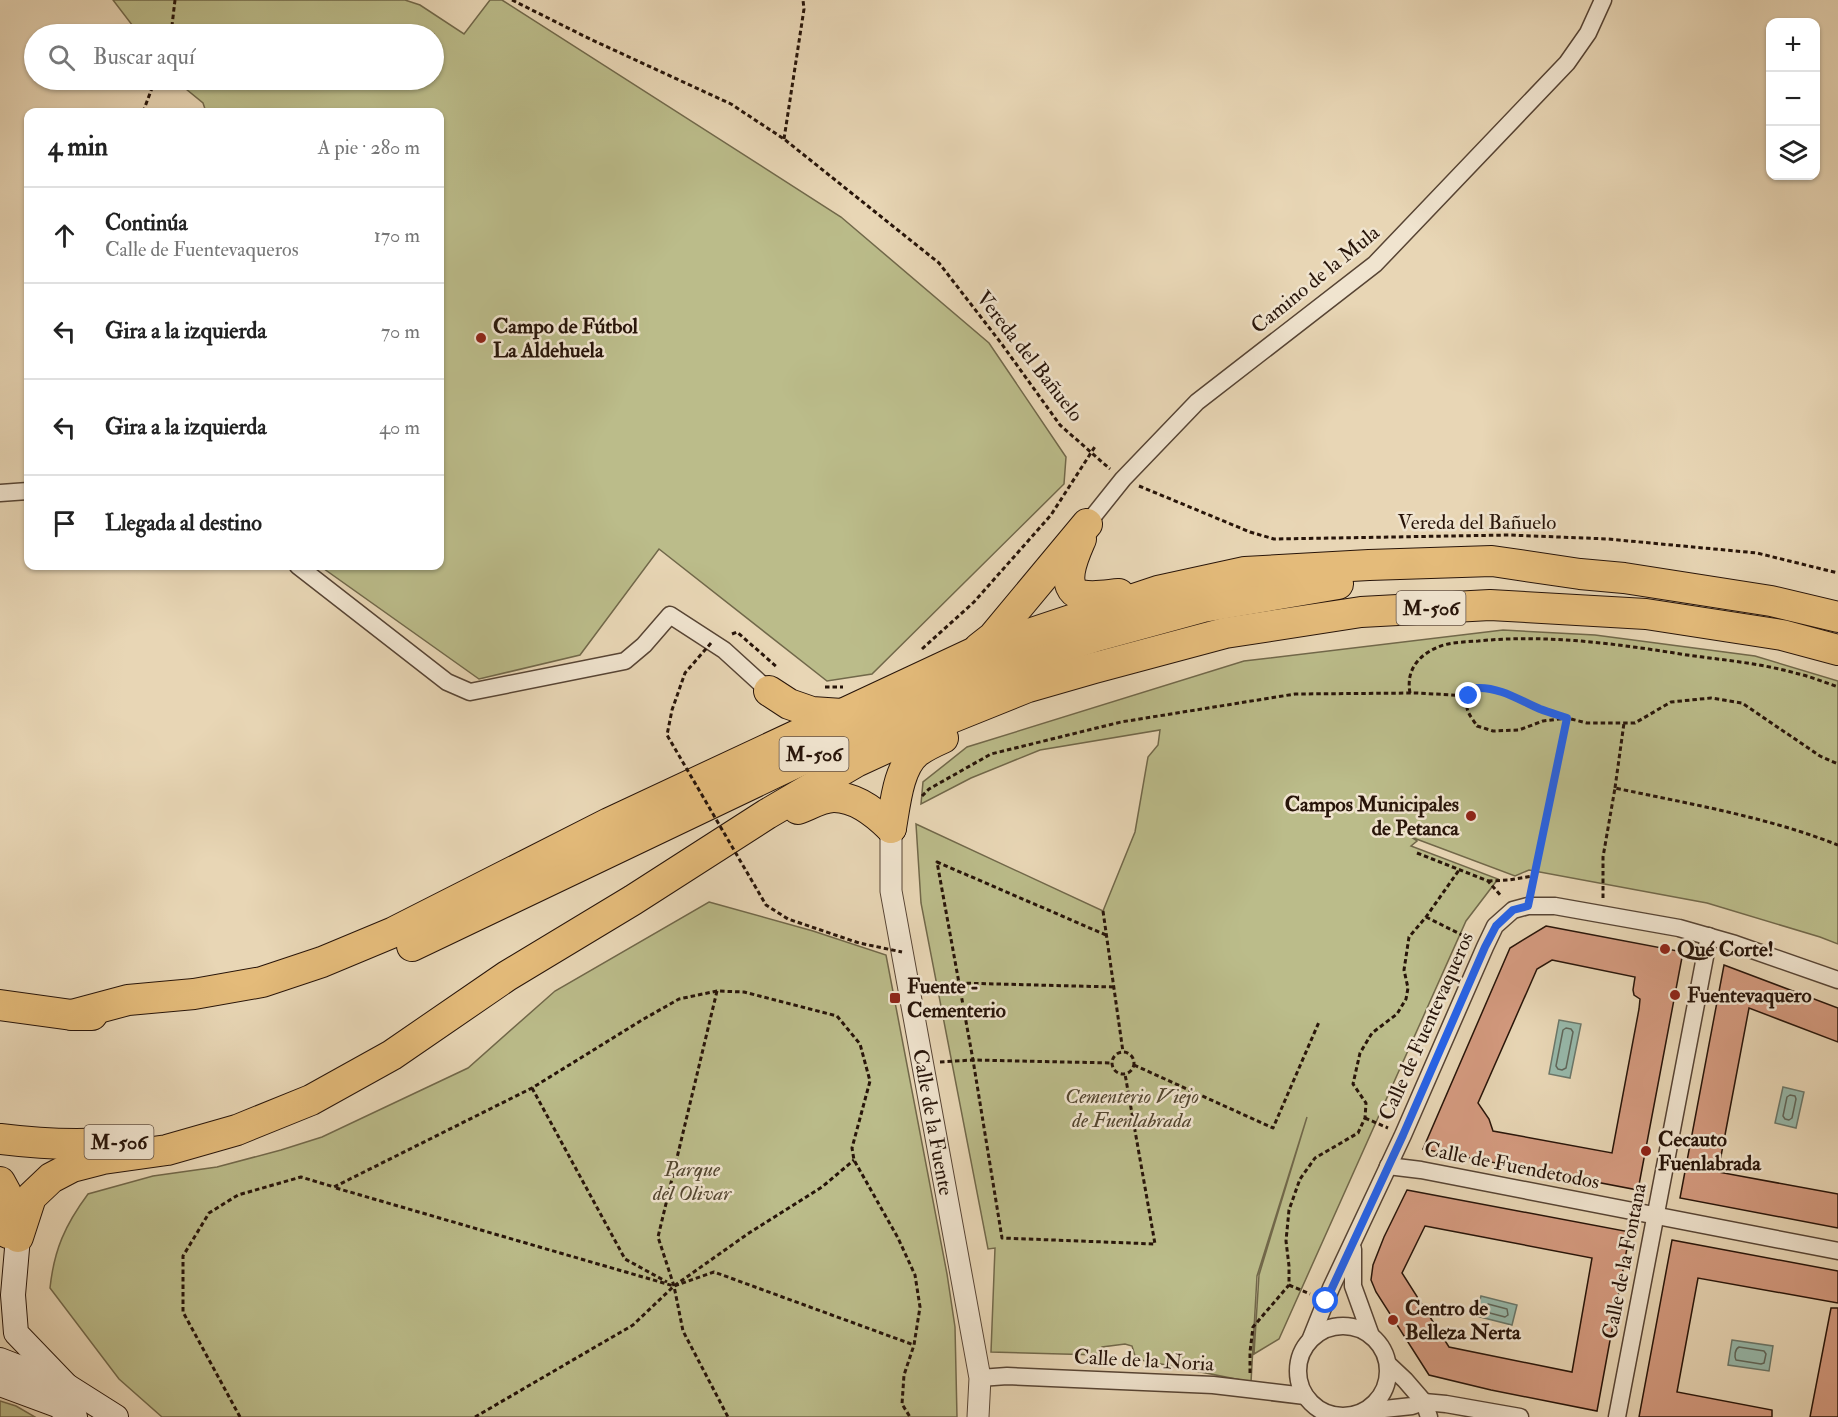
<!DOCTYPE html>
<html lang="es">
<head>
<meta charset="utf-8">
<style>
	:root { --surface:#fff; --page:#f2f2f2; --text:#222; --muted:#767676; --line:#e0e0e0 }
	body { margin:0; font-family:"IM FELL Double Pica",serif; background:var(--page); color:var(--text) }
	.controls { position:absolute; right:18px; top:18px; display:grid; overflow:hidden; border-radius:12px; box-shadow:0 2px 4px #0004 }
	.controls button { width:54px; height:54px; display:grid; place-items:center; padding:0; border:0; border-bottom:2px solid var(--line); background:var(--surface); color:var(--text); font:30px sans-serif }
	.stop { position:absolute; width:18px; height:18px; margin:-14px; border:4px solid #2563eb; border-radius:50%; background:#fff }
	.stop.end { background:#2563eb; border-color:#fff; box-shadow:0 2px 6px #0008 }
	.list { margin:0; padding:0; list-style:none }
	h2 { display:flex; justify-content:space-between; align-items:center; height:78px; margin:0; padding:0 24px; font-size:26px }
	h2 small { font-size:20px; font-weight:400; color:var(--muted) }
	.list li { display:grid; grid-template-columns:39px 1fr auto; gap:18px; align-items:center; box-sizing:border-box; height:96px; padding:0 24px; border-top:2px solid var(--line) }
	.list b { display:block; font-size:22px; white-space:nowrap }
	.list p { margin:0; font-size:20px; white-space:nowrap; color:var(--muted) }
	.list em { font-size:20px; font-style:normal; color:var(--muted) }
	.icon { flex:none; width:33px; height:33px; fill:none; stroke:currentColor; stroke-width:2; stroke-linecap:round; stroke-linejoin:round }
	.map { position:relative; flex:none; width:1838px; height:1417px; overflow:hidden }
	.search { position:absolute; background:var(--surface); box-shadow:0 2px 4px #0004; left:24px; top:24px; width:420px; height:66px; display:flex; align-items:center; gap:15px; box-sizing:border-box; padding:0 21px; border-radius:33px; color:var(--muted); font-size:22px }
	.panel { position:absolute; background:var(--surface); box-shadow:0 2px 4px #0004; left:24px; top:108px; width:420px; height:462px; border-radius:12px }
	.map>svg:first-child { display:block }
</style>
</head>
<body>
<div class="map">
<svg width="1838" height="1417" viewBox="0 0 1838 1417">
	<rect width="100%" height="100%" fill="#e8d6b5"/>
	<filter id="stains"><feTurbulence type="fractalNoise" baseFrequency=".00333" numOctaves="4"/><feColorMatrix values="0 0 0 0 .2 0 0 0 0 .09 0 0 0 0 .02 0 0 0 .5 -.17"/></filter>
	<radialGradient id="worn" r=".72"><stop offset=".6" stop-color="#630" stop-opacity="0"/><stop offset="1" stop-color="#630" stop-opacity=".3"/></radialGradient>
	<g fill="#bbbc8a" stroke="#71684a" stroke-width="1.5">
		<polygon points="113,0 405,0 420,5 464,34 490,0 502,0 841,217 989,343 1066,457 1064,484 872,674 827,681 659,549 580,655 479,679 320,566 440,566 440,112 206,112 203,103 175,80 434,80 434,34 139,34"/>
		<polygon points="1503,630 1595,635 1755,656 1838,681 1838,944 1820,937 1707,903 1529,870 1515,876 1411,837 1417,841 1411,846 1498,879 1466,921 1279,1339 1254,1354 1259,1275 1307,1117 1257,1276 1251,1382 1136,1359 1132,1346 1125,1344 1102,1347 1098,1355 991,1352 995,1248 988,1249 921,903 916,824 1103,911 1135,832 1148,757 1158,745 1160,730 1040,750 971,778 921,804 923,782 967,747 1244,661"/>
		<path d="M709,902L813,931L886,955L947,1274L955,1327L957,1417H162L119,1379L50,1288C54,1250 65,1225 88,1194L153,1176L217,1167L281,1150L322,1137L468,1068L555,991Z"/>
		<polygon points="0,1401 16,1406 35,1417 0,1417"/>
	</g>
	<g fill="#97b9ab" stroke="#6a776a" stroke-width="1.5">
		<polygon points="1559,1020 1581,1024 1570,1078 1549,1074"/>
		<polygon points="1783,1087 1804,1092 1796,1128 1775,1123"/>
		<polygon points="1481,1296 1517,1305 1512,1325 1476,1316"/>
		<polygon points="1732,1340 1773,1346 1769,1371 1728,1365"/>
	</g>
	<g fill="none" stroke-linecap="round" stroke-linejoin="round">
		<g stroke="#5f665a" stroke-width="1.5">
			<polygon points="1566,1028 1571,1029 1573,1032 1566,1068 1562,1070 1558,1069 1556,1066 1563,1030"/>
			<polygon points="1790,1095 1795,1096 1796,1099 1792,1118 1789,1120 1785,1119 1783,1116 1787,1097"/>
			<polygon points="1488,1304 1507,1309 1508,1315 1505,1317 1486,1312 1485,1306"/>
			<path d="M1739,1347L1764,1351L1766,1354L1764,1363L1761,1364L1736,1360C1734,1356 1735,1349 1739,1347Z"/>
		</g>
	</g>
	<g fill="#d49a7f" stroke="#271409" stroke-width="1.5" fill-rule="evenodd">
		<path d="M1546,926L1683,952L1638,1190L1423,1149L1510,948ZM1552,960L1635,977L1633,990L1634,995L1640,999L1639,1009L1612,1153L1493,1131L1489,1119L1478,1103L1537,969Z"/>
		<polygon points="1724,965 1838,1008 1838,1042 1749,1008 1718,1172 1838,1194 1838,1228 1680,1198"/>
		<path d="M1407,1190L1630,1232L1597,1411L1491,1390L1429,1375L1376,1292L1371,1280L1373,1265L1384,1237ZM1425,1226L1592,1258L1572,1372L1449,1347L1402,1273Z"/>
		<polygon points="1672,1240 1838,1271 1838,1303 1698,1278 1677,1392 1772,1410 1772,1417 1639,1417"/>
		<polygon points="1831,1308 1838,1308 1838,1417 1810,1417"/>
	</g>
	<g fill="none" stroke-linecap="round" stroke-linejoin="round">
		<defs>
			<g id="minor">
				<polyline points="0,493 28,491"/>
				<polyline points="1087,524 1123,479 1197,402 1375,264 1567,63 1588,33 1603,0"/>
				<polyline points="298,566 447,682 470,692 625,661 644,645 670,615 724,650 769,691"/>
				<polyline points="1388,1166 1421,1170 1838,1251"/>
				<polyline points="1353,1249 1353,1286 1370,1333"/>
				<circle cx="1343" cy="1371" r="45"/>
				<polyline points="1311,1338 1331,1288 1403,1135 1485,947 1495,926 1513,910 1528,906 1555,906 1679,928 1735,944 1838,980"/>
				<polyline points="1389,1365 1405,1380 1424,1402 1429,1417"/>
				<polyline points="980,1378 1007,1376 1213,1385 1305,1396"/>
				<polyline points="1366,1411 1412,1406 1424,1402 1446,1404 1520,1417"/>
				<polyline points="1617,1417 1709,936"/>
			</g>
			<g id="tertiary">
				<path id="s1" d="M891,828V891L980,1378L978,1417"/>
			</g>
			<g id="secondary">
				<polyline points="18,1237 13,1295 16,1333 67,1386"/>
				<polyline points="0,1360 67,1386 116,1417"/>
				<polyline points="0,1384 57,1405 75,1417"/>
			</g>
			<g id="motorway">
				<path d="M1081,539C1075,553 1058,588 1081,595C1093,598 1107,595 1119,594"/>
				<polyline points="979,648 993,637 1087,524"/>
				<polyline points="769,691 789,704 812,712 842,714"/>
				<path d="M798,809C809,805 822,797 834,797C856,797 876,813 891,828"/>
				<path d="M891,828C895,806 898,767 917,752C925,746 934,742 943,738"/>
				<polyline points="412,946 835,744 933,698 1017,662 1097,636 1203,607 1338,584"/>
				<polyline points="0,1005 72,1015 92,1015"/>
				<polyline points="72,1015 128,1000 194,994 262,982 322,962 394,932 609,823 975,652 1158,591 1245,572 1369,565 1492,561 1580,574 1624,578 1771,601 1838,617"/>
				<path d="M0,1139C40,1144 81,1146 120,1142"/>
				<polyline points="0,1182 6,1193 8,1233"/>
				<polyline points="18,1237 31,1197 51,1178 72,1167 103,1159 167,1150 237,1130 311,1100 392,1055 507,976 633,900 767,814 856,762 951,718 1028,687 1094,668 1225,633 1361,612 1490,605 1646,614 1782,635 1838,650"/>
			</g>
		</defs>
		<use href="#minor" stroke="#574434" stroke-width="19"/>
		<use href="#tertiary" stroke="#574434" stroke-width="23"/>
		<use href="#secondary" stroke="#271409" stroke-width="26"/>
		<use href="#motorway" stroke="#271409" stroke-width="32"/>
		<g stroke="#271409" stroke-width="3" stroke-dasharray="4.5 3" stroke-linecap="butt">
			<polyline points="512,0 590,39 731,104 784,139 939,263 1001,343 1060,425 1110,469"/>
			<polyline points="171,34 175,0"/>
			<polyline points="143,112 155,80"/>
			<polyline points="784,139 804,9 803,0"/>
			<polyline points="1139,486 1250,532 1274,539 1509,535 1608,539 1757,553 1838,573"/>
			<polyline points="732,634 737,632 778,668"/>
			<polyline points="922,649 974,602 1051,515 1096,445"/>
			<polyline points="825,687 843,687"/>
			<path d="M1489,687L1522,699L1539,709L1567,718L1543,721L1519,730L1493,731L1477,726C1474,721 1468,714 1467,708C1465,694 1477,688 1489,687Z"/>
			<path d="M1410,693C1406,671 1417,656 1438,647C1450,642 1465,642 1478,641C1548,634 1618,644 1687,655C1723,660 1759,663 1795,673C1809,676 1824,682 1838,687"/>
			<polyline points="1615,788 1624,723"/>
			<polyline points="922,796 929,789 991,754 1121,722 1295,694 1418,693 1469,696"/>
			<polyline points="1417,853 1488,881 1502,897"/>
			<polyline points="1488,881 1509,880 1533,876"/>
			<polyline points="1531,890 1567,718 1587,723 1635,723 1671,702 1711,698 1742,703 1820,756 1838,764"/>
			<path d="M1603,898V857L1615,788C1690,804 1767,817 1838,845"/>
			<polyline points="1103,911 1123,1052"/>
			<polyline points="1426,917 1470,939"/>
			<polyline points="1106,935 937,862 973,1060 1002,1238 1155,1244 1125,1074"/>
			<polyline points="959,983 1114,987"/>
			<polyline points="717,991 658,1237 674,1286 683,1331 728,1417"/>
			<circle cx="1123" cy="1063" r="11"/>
			<polyline points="940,1062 973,1060 1112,1063"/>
			<polyline points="1134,1065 1273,1128 1319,1022"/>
			<polyline points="532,1088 625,1259 667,1282"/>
			<polyline points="1365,1118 1388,1128"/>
			<polyline points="336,1188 674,1286 714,1272 914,1345"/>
			<polyline points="1289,1285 1310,1294"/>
			<polyline points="1250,1373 1250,1352 1253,1327 1289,1285 1289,1266 1286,1241 1289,1210 1300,1179 1315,1158 1358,1133 1365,1118 1366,1103 1353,1084 1360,1053 1372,1033 1397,1014 1406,999 1408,988 1404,970 1409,937 1426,917 1459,870"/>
			<polyline points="240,1417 183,1312 183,1256 209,1213 238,1195 301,1177 334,1187 532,1088 642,1020 679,999 717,991 744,992 837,1016 860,1044 870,1081 852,1148 854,1160 898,1238 915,1275 920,1307 914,1345 904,1375 902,1404 910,1417"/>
			<polyline points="475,1417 633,1325 674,1286 749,1233 822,1187 854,1160"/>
		</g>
		<use href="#minor" stroke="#f0e4cf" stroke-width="16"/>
		<use href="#tertiary" stroke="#f0e4cf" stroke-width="21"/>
		<use href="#secondary" stroke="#f0e4cf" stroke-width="24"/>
		<use href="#motorway" stroke="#e4bb7a" stroke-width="30"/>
		<polyline stroke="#271409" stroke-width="3" stroke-dasharray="4.5 3" stroke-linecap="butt" points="711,643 685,673 672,710 667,735 766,905 788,919 859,943 902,952"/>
	</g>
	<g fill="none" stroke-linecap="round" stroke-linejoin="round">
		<path stroke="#2563eb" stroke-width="8" d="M1326,1301L1403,1135L1485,947L1496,926L1513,910L1528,906L1567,718C1558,715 1548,712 1540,709C1519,700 1500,687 1477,688L1469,696"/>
	</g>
	<g fill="#8f2418" stroke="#f0e4cf" stroke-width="2">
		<circle cx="481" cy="338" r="6"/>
		<circle cx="1471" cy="816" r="6"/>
		<circle cx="1665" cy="949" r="6"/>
		<circle cx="1675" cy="995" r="6"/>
		<rect x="889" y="992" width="12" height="12" rx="3"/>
		<circle cx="1646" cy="1151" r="6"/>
		<circle cx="1393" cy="1320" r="6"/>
	</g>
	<g text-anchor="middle" stroke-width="5" stroke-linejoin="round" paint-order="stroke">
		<g fill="#f0e4cf" stroke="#635244" stroke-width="1.5">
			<rect x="1396.5" y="591" width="69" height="34" rx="4.5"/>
			<rect x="779.5" y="737" width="69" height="34" rx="4.5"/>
			<rect x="84.5" y="1125" width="69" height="34" rx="4.5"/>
		</g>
		<g font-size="20" font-weight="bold" fill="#271409">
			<text x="1431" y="615">M-506</text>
			<text x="814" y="761">M-506</text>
			<text x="119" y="1149">M-506</text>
		</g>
		<g font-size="21" fill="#271409" stroke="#f0e4cf">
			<text transform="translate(1315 279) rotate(-39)" y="7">Camino de la Mula</text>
			<text transform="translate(1030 356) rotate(52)" y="7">Vereda del Bañuelo</text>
			<text x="1477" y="529">Vereda del Bañuelo</text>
			<text transform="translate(1426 1026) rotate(-66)" y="7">Calle de Fuentevaqueros</text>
			<text dy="7" stroke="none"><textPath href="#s1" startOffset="298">Calle de la Fuente</textPath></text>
			<text transform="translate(1512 1165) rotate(11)" y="7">Calle de Fuendetodos</text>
			<text transform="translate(1624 1261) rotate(-79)" y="7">Calle de la Fontana</text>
			<text transform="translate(1144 1360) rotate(3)" y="7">Calle de la Noria</text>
		</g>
		<g font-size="21" font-weight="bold" fill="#271409" stroke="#f0e4cf" text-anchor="start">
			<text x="493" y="333">Campo de Fútbol<tspan x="493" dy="24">La Aldehuela</tspan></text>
			<text x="1459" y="811" text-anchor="end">Campos Municipales<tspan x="1459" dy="24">de Petanca</tspan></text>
			<text x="1677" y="956">Qué Corte!</text>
			<text x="907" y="993">Fuente -<tspan x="907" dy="24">Cementerio</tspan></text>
			<text x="1687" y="1002">Fuentevaquero</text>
			<text x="1658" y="1146">Cecauto<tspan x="1658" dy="24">Fuenlabrada</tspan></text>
			<text x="1405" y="1315">Centro de<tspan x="1405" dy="24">Belleza Nerta</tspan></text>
		</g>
		<g font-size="21" font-style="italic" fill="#534630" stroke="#f0e4cf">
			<text x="1132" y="1103">Cementerio Viejo<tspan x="1132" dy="24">de Fuenlabrada</tspan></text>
			<text x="692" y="1176">Parque<tspan x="692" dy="24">del Olivar</tspan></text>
		</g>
	</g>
	<rect width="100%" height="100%" filter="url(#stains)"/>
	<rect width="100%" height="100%" fill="url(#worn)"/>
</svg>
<div class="controls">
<button>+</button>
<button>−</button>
<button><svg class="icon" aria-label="layers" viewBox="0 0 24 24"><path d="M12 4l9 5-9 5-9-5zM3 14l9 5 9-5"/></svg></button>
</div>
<div class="stop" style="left:1326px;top:1301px"></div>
<div class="stop end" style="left:1469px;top:696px"></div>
<div class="search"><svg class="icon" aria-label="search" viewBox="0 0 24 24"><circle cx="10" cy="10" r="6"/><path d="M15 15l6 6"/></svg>Buscar aquí</div>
<section class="panel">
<h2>4 min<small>A pie · 280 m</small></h2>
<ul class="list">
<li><svg class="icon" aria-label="ahead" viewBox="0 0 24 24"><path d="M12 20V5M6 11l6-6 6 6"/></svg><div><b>Continúa</b><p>Calle de Fuentevaqueros</p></div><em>170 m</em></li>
<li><svg class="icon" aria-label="left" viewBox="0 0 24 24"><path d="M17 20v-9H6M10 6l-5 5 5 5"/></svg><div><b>Gira a la izquierda</b></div><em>70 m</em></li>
<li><svg class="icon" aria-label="left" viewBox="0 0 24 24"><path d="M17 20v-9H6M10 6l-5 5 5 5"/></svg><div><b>Gira a la izquierda</b></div><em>40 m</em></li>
<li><svg class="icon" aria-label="arrive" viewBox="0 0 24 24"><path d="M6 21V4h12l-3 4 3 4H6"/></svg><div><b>Llegada al destino</b></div></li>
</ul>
</section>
</div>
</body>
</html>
